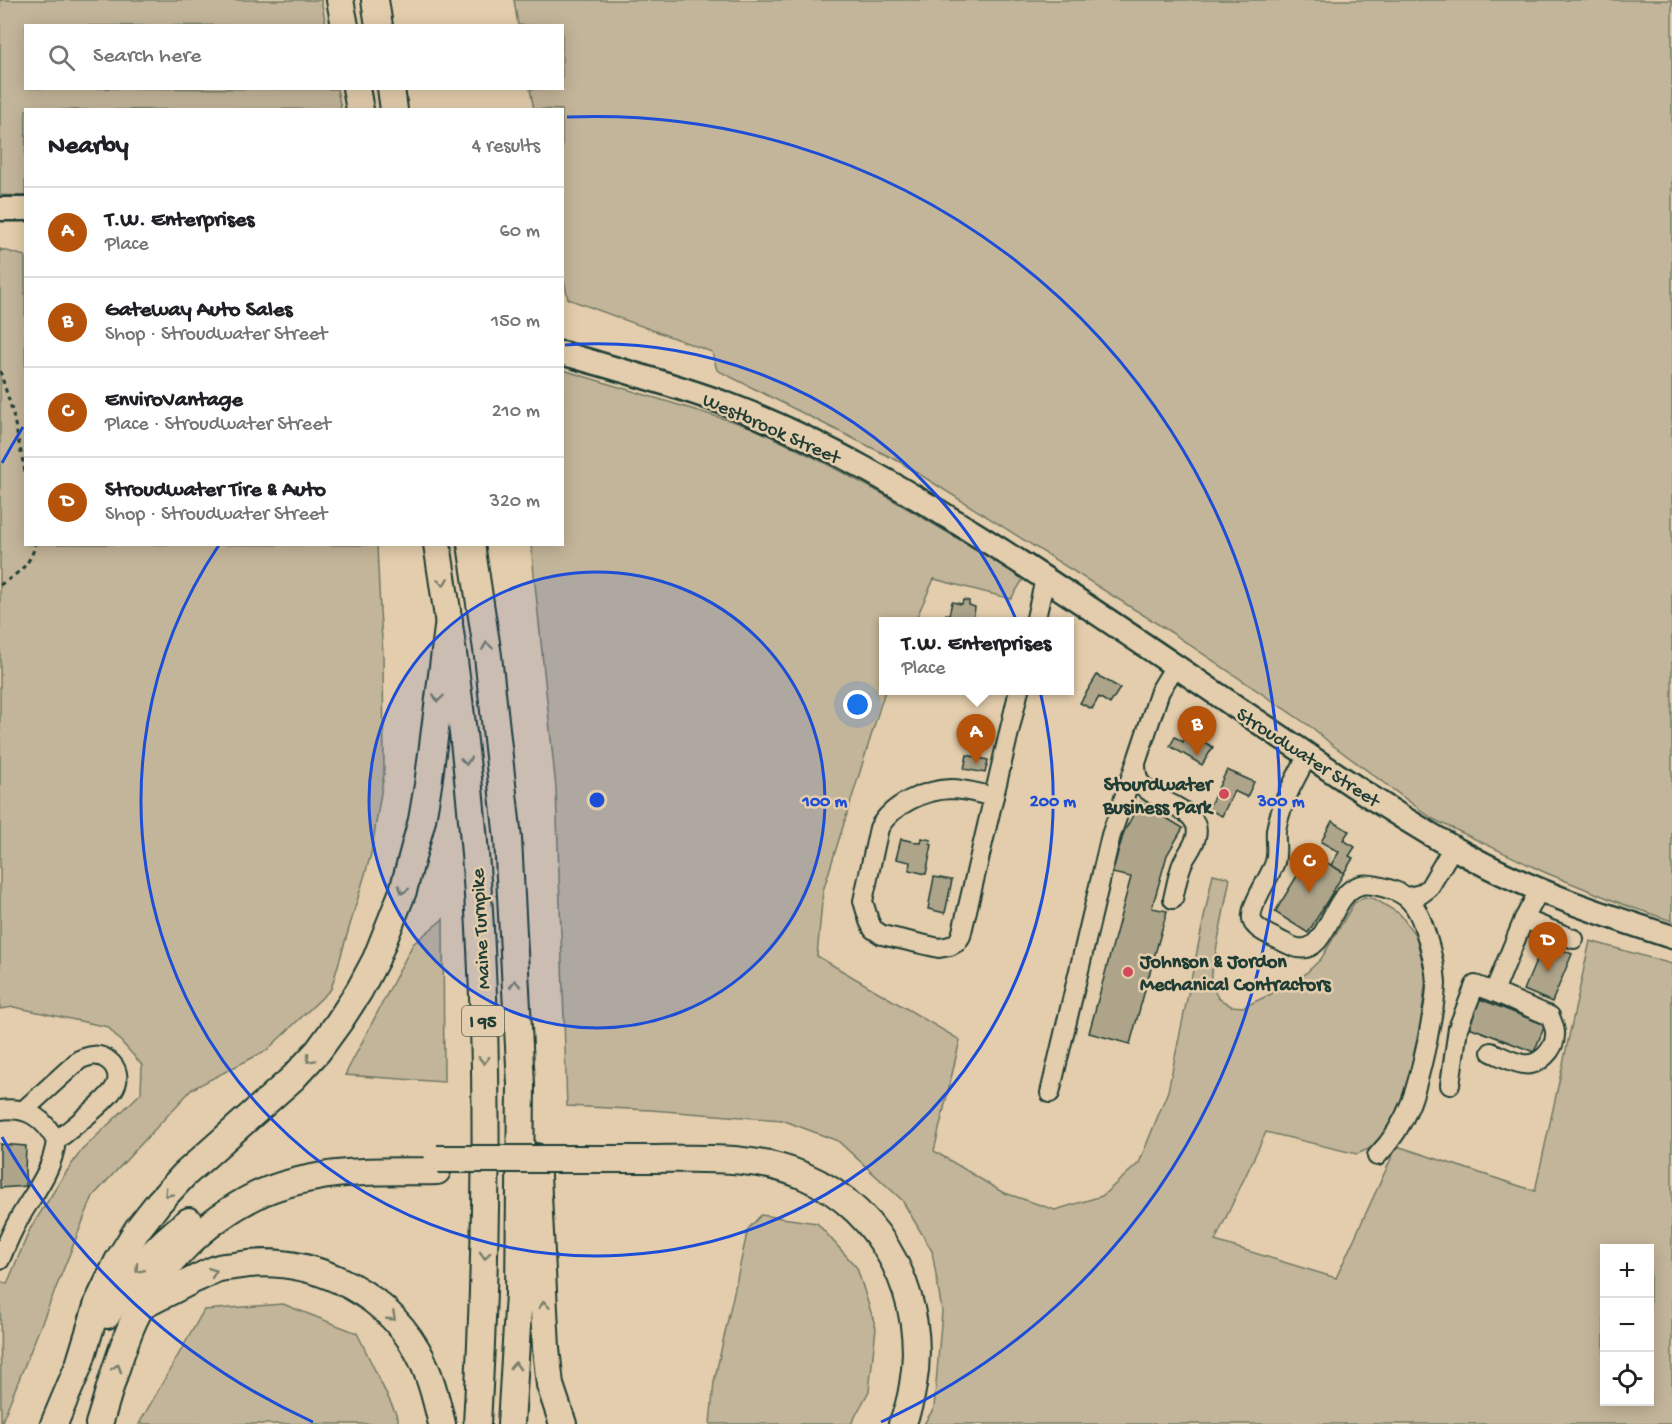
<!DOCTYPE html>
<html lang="en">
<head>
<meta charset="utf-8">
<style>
	:root { --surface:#fff; --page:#f6f6f6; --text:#202124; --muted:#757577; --line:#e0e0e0; --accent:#b45309 }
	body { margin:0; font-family:"Gochi Hand",sans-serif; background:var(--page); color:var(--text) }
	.controls { position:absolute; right:18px; bottom:18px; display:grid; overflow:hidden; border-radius:0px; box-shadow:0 3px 15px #0003 }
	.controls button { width:54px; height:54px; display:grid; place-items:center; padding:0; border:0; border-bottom:2px solid var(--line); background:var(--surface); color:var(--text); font:30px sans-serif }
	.you { position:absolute; left:858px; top:705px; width:21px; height:21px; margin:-15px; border:4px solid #fff; border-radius:50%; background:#1a73e8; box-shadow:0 0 0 9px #1a73e833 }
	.badge { display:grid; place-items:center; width:39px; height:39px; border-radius:50%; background:var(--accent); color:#fff; font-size:20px; font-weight:700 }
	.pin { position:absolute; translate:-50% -50px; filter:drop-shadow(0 2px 3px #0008) }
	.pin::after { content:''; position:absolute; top:32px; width:21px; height:18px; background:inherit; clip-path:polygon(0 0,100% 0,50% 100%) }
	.popup { position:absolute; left:879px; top:617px; width:195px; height:78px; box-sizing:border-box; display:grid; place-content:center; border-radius:0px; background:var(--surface); filter:drop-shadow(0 2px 4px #0005); font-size:20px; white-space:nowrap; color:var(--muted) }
	.popup b { font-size:22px; color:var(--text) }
	.popup::after { content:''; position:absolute; left:50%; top:100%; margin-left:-12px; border:12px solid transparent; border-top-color:var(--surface) }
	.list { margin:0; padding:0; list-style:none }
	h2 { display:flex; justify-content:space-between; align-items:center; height:78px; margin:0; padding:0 24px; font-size:26px }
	h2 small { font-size:20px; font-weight:400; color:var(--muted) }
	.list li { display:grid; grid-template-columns:39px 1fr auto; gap:18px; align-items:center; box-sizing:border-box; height:90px; padding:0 24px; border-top:2px solid var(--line) }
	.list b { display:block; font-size:22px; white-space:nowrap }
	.list p { margin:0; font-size:20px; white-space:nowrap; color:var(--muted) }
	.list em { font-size:20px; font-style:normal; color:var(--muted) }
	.icon { flex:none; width:33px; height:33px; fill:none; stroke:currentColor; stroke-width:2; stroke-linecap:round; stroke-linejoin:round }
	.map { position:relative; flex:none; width:1672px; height:1424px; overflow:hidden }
	.search { position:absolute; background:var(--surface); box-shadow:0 3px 15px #0003; left:24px; top:24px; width:540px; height:66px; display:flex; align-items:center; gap:15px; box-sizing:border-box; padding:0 21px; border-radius:0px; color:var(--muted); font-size:22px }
	.panel { position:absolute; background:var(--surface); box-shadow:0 3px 15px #0003; left:24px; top:108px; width:540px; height:438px; border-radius:0px }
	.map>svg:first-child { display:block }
</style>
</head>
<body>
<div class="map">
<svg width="1672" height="1424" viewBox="0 0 1672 1424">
	<rect width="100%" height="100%" fill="#e3cdac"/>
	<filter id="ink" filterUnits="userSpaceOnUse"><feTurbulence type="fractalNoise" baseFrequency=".0167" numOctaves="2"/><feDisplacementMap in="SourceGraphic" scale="12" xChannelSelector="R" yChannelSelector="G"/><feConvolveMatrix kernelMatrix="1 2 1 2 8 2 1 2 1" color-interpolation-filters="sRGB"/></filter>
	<g filter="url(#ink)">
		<g fill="#c3b599" stroke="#717966" stroke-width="1.5" fill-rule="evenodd">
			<polygon points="0,0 321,0 326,25 26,26 26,88 337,89 341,109 26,110 25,196 0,195"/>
			<polygon points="514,0 1672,0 1672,921 1622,904 1544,872 1433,819 1331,744 1314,729 1172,633 900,462 717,370 712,352 568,299 562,271 562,110 534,109 530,89 562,88 562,26 518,25"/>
			<polygon points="0,249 25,256 26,544 377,545 380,611 383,654 384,774 371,854 331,989 267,1050 192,1089 93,1196 1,1424 0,1281 7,1284 30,1229 63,1177 81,1151 141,1093 142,1065 108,1027 14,1007 0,1009"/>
			<path d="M563,370L751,427L817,459L881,493L1024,578L1011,599L934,579L915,621L883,622V690L885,691L823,891L817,956L960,1040L934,1151L1002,1192L1055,1210L1102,1196L1139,1163L1168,1091L1213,874L1230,878L1210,982L1218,998L1231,1006L1244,1007L1269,995L1303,976L1321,959L1354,903L1364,897L1375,899L1400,914L1416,936L1426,977L1418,1046L1406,1099L1392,1128L1373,1147L1357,1154L1266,1132L1215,1241L1336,1278L1397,1146L1535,1191L1590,941L1672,964V1424H924L934,1408L942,1311L932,1251L902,1200L838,1141L782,1120L651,1110L567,1106L556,788L531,545L562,544ZM1604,1248H1650V1402H1604Z"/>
			<polygon points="443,919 444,1082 345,1075 413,944"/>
			<polygon points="761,1215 817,1223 857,1268 876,1328 869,1391 851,1424 710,1424 714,1382 748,1229"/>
			<polygon points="283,1304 357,1333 398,1418 398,1424 139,1424 204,1310"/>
		</g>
		<g fill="#ada48a" stroke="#1f3d34" stroke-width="1.5">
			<polygon points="963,600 969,601 969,605 975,607 973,622 945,622 946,614 949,615 952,602 962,604"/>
			<polygon points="1097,675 1120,688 1110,704 1099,697 1092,709 1080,703"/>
			<polygon points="1188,733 1213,747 1202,765 1170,746 1175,737 1183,742"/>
			<polygon points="967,755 988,760 985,773 964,769"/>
			<polygon points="1227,770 1254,782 1247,797 1234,791 1222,816 1208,809"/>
			<polygon points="1140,802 1183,828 1167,855 1152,908 1167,911 1130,1044 1089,1033 1131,877 1112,873 1124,832"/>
			<polygon points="1332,821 1349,831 1343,840 1355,847 1349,856 1353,858 1344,873 1331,865 1339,852 1321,842"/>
			<polygon points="922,838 931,840 930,844 932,845 926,874 909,870 910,862 896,859 901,839 921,843"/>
			<polygon points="1311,853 1344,873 1308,933 1275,912"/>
			<polygon points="934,877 952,880 945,913 928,909"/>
			<polygon points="1544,942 1572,954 1552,1002 1524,990"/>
			<polygon points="1480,999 1545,1025 1534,1052 1469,1027"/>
			<polygon points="0,1144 26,1146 25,1172 26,1186 0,1188"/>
		</g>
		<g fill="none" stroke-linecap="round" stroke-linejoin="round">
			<defs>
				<g id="minor">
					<polyline points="1035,622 1045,579"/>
					<path d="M1308,755C1295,779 1281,803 1276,830C1275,841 1278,852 1275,862C1271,877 1244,911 1254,924C1260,932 1272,936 1281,941C1286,943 1292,947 1298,948C1329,954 1330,892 1361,885C1370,883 1383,887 1392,890C1413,896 1420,914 1426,934C1431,950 1435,966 1436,983C1436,1002 1431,1019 1428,1037C1418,1083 1411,1121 1377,1156"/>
					<path d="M994,797C980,794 965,789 951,789C925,790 892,804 879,828L863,901L869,921L873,929L882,935L939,948L950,946L957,942L961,936L1019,690"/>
					<polyline points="1408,897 1421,894 1429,888 1453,847"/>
					<path d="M1173,899C1176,887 1178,873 1183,862C1187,854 1194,846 1196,837C1204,807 1152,803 1140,782C1136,776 1136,770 1136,763L1160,691L1175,666"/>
					<polyline points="1524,919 1574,939"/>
					<path d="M1491,1052C1501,1056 1512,1062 1523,1064C1538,1067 1555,1050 1555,1035C1556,1029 1552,1022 1550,1016L1494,992L1524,919L1540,889"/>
					<polyline points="1450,1085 1458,1028 1475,985 1494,992"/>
					<polyline points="1050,1093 1111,835 1136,763"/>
					<path d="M0,1110C27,1106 44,1118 56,1141C52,1172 35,1191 20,1217C12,1231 6,1245 0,1260"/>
					<path d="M24,1110L79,1060C90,1055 99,1053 109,1061C117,1067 120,1078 115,1087C108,1101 70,1129 56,1141"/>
				</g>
				<g id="major">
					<polyline points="0,209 26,209"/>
					<path d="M562,353C619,370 677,385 732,406C777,423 822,445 864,468C1012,550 1149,650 1290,743C1349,783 1409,824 1472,858C1535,892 1604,915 1672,937"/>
				</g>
				<g id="highway">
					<polyline points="340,0 345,26"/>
					<polyline points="375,0 379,26"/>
					<polyline points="356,88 360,110"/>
					<polyline points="391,88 394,110"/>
					<path d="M437,544C458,678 475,814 481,949C489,1108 486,1266 477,1424"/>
					<polyline points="471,544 488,656 508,839 521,1084 519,1294 511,1424"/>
					<polyline points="536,1157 546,1348 550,1385 563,1424"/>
					<path d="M651,1159C702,1159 755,1155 804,1176C884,1210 928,1301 913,1385C911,1398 908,1411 902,1424"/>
					<path d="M142,1306C160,1297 177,1288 195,1279C202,1276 209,1272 216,1269C221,1267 228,1267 234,1266C305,1253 381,1288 417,1350C430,1373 436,1399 442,1424"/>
					<path d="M107,1315C127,1280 156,1245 189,1221"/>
					<polyline points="54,1424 79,1365 98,1303 118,1261 137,1230 159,1202 184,1175 293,1078 318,1051 339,1022 359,991 376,959 403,891 422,820 428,785 449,620"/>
					<path d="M99,1424C110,1389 119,1353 134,1320C159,1266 204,1221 257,1195C279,1184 304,1179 328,1175C364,1170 401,1172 437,1171"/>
				</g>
			</defs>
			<use href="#minor" stroke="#1f3d34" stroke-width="22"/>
			<use href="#major" stroke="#1f3d34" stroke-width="27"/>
			<use href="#highway" stroke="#1f3d34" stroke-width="30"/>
			<g stroke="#1f3d34" stroke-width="3" stroke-dasharray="4.5 4.5" stroke-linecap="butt">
				<polyline points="0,371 12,410 26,476"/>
				<path d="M0,585C16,575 32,564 35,544"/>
			</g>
			<use href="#minor" stroke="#e3cdac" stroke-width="18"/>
			<use href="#major" stroke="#e3cdac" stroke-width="22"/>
			<use href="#highway" stroke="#e3cdac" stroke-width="26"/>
			<defs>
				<polyline id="highway-bridge" points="437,1159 651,1159"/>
			</defs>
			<use href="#highway-bridge" stroke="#1f3d34" stroke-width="30" stroke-linecap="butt"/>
			<use href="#highway-bridge" stroke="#e3cdac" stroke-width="26"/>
		</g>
		<defs><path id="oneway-chevron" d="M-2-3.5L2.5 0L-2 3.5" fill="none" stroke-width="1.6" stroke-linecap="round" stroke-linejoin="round" transform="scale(1.5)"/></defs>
		<g stroke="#777e6a">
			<use href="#oneway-chevron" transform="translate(443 582) rotate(81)"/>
			<use href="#oneway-chevron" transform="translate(487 646) rotate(-98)"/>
			<use href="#oneway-chevron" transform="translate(438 698) rotate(98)"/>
			<use href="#oneway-chevron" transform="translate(466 761) rotate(84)"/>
			<use href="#oneway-chevron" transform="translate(403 890) rotate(108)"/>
			<use href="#oneway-chevron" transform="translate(515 984) rotate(-93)"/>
			<use href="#oneway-chevron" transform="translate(310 1059) rotate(133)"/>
			<use href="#oneway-chevron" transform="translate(484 1060) rotate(89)"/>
			<use href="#oneway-chevron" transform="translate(168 1193) rotate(133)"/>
			<use href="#oneway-chevron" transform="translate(485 1255) rotate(92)"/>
			<use href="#oneway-chevron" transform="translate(139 1269) rotate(131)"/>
			<use href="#oneway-chevron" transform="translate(213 1272) rotate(-20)"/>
			<use href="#oneway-chevron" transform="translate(544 1305) rotate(-93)"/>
			<use href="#oneway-chevron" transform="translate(392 1317) rotate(43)"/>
			<use href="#oneway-chevron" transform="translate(515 1366) rotate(-87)"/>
			<use href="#oneway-chevron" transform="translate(117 1368) rotate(-72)"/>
		</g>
	</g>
	<circle cx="597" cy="800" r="228" fill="#1d4ed8" fill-opacity=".12"/>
	<g fill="none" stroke="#1d4ed8" stroke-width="3">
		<circle cx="597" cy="800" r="228"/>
		<path d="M565 345A456 456 0 1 1 219 545"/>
		<path d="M313 1422A684 684 0 0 1 2 1137M2 463A684 684 0 0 1 23 427M567 117A684 684 0 0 1 881 1422"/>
	</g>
	<g fill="#d1495b" stroke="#e3cdac" stroke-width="2">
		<circle cx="1224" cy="794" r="6"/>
		<circle cx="1128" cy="972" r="6"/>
	</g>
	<g text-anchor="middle" stroke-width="5" stroke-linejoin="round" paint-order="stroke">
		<rect fill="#e3cdac" stroke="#5a6858" stroke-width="1.5" x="462" y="1006" width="42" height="30" rx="4.5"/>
		<g font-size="18" font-weight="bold" fill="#1f3d34">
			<text x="483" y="1027">I 95</text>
		</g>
		<g font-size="20" fill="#1f3d34" stroke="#e3cdac">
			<text transform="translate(772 427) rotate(24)" y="7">Westbrook Street</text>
			<text transform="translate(1309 756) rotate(33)" y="7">Stroudwater Street</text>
			<text transform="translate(479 929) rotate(-93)" y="7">Maine Turnpike</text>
		</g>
		<g font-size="20" font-weight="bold" fill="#1f3d34" stroke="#e3cdac" text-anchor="end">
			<text x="1212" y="790">Stourdwater<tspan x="1212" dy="23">Business Park</tspan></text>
			<text x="1140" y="967" text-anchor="start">Johnson &amp; Jordon<tspan x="1140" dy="23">Mechanical Contractors</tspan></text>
		</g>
	</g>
	<circle cx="597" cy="800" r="9" fill="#1d4ed8" stroke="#e3cdac" stroke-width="3"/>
	<g font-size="18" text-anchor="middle" font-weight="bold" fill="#1d4ed8" stroke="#e3cdac" stroke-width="5" stroke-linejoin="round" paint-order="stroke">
		<text x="825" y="806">100 m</text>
		<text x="1053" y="806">200 m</text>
		<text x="1281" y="806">300 m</text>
	</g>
</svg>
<div class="controls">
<button>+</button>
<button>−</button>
<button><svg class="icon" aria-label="locate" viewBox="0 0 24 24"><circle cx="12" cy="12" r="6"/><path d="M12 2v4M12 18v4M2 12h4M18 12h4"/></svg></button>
</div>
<div class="you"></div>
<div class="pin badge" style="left:976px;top:764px">A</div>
<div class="popup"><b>T.W. Enterprises</b>Place</div>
<div class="pin badge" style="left:1197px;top:756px">B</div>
<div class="pin badge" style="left:1309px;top:893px">C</div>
<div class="pin badge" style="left:1548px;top:972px">D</div>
<div class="search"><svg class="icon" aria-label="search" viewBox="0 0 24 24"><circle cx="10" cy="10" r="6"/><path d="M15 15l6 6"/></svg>Search here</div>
<section class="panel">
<h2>Nearby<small>4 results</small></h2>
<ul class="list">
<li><span class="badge">A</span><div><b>T.W. Enterprises</b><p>Place</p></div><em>60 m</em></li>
<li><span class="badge">B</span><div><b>Gateway Auto Sales</b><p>Shop · Stroudwater Street</p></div><em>150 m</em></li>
<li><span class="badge">C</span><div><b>EnviroVantage</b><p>Place · Stroudwater Street</p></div><em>210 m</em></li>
<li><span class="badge">D</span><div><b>Stroudwater Tire &amp; Auto</b><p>Shop · Stroudwater Street</p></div><em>320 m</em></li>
</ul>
</section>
</div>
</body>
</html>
